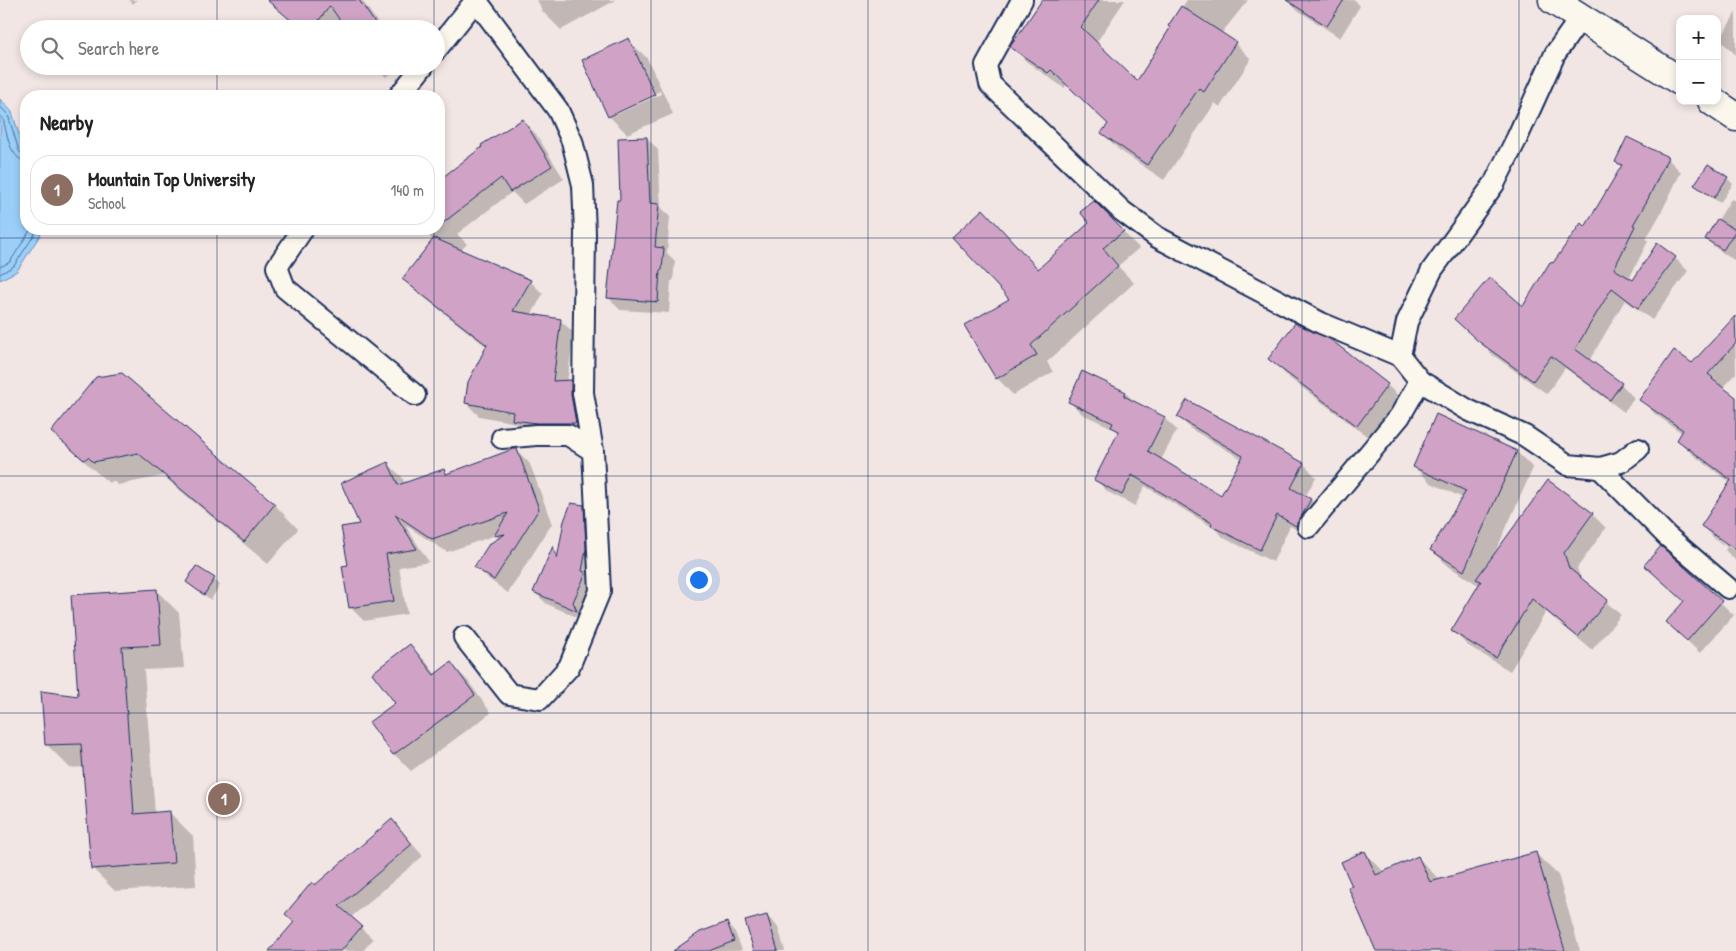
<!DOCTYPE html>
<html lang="en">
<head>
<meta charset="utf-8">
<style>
	:root { --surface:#fff; --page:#f6f6f6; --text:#222; --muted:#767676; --line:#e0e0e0; --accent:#ea580c }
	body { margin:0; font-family:"Patrick Hand",sans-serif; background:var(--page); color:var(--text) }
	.controls { position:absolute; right:15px; top:15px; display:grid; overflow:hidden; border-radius:10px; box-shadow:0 2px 8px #0003 }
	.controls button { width:45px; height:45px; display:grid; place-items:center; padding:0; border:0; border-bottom:1px solid var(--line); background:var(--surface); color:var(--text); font:25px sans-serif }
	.you { position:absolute; left:698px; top:579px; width:18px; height:18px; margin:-12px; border:4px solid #fff; border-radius:50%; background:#1a73e8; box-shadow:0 0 0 8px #1a73e833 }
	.badge { display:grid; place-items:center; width:32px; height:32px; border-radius:50%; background:var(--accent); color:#fff; font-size:16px; font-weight:700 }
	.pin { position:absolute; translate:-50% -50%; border:2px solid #fff; box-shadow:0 1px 5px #0006 }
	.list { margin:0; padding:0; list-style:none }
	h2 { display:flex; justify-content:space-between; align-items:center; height:65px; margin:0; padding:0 20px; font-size:21px }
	h2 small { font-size:16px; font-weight:400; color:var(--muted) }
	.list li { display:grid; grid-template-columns:32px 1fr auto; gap:15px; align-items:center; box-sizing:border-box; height:70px; margin:0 10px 10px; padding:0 10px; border:1px solid var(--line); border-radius:20px }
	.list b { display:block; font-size:19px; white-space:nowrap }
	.list p { margin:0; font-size:16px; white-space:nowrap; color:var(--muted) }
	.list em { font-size:16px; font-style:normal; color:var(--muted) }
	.icon { flex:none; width:28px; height:28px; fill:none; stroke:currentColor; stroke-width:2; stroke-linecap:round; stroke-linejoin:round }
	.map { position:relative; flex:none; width:1736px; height:951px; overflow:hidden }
	.search { position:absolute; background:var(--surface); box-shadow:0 2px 8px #0003; left:20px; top:20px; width:425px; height:55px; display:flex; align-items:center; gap:12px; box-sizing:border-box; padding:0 18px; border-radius:28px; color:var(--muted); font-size:19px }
	.panel { position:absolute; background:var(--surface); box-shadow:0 2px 8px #0003; left:20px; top:90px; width:425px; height:145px; border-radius:20px }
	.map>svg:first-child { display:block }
</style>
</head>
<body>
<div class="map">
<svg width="1736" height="951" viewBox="0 0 1736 951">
	<rect width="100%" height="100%" fill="#f2e6e4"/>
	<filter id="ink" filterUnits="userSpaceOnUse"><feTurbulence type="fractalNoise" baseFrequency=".02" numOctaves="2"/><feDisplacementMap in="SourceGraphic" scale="10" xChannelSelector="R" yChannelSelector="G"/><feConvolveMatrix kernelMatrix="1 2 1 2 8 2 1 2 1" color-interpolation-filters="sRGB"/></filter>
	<g filter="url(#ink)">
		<polygon fill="#9bcff9" stroke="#688fbb" points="0,99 12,112 26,156 26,229 44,229 17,271 0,280"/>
		<g fill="#0003" fill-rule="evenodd">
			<polygon points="129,0 137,0 133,4"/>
			<polygon points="287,0 362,0 382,29 348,29 343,22 338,29 300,29 279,9"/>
			<polygon points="537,0 616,0 561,30 543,12"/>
			<polygon points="1043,0 1125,0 1096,43 1137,83 1171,28 1169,26 1187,0 1248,0 1221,34 1235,43 1251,59 1220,107 1215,103 1164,180 1118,149 1103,133 1109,124 1067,84 1064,88 1027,62 1011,46"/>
			<polygon points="1287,0 1355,0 1360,6 1340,38 1296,9"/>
			<polygon points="1736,12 1736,55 1720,40"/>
			<path d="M628,40L647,58L673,114L627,134L609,116ZM660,91L661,94L615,115V112Z"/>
			<polygon points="375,66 402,66 386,77"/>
			<polygon points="523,121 536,134 564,179 524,204 512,192 457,234 467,244 460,251 530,281 543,294 531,316 561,321 574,333 567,382 571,382 584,394 588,436 526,433 516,423 479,416 466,403 487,347 417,292 404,279 433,240 422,229 439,229 439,182 484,147"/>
			<polygon points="647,138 658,150 661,207 670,217 667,253 675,261 673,281 671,281 669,313 620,310 609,298"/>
			<polygon points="1667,158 1681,172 1661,213 1646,239 1648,241 1629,279 1634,281 1675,258 1688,271 1652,320 1625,300 1589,361 1621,384 1634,398 1624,412 1565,368 1547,394 1493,355 1455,319 1524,308 1553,265 1586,229 1622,167 1616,162"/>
			<polygon points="1727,178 1733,184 1720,203 1702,191 1696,185"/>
			<polygon points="1731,199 1736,201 1736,257 1734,260 1717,249 1706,239"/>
			<polygon points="1094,202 1139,248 1118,266 1134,283 1047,362 1053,372 1013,395 997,378 1011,299 999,227 1039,270 1091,223"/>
			<path d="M1735,318L1736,373L1722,388L1736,398V561L1725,550L1727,547L1716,540L1702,526L1731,483L1692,454L1678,440L1682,433L1655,414L1641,400L1692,365ZM1716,535L1733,547L1732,549L1716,538Z"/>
			<polygon points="1329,340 1387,385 1406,403 1376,443 1288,377 1270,358"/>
			<polygon points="121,374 275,505 298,529 268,564 163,476 118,485 113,481 109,483 77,455 53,432"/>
			<polygon points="1126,393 1135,403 1164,418 1177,430 1161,460 1221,496 1242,459 1191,429 1179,417 1188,402 1304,464 1316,477 1305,497 1311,500 1323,512 1309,537 1290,526 1273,562 1224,538 1214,528 1145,486 1135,506 1108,492 1096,480 1120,433 1115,429 1082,414 1069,401"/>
			<polygon points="517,450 530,464 552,524 508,593 490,580 476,567 499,539 496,535 447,552 405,525 429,562 399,567 407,614 364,621 350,607 350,566 361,525 388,464 402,477 405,484 444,471 448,475"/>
			<polygon points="1517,452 1533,468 1495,553 1592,514 1606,528 1577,568 1581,580 1621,615 1592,650 1546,612 1510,671 1467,645 1453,631 1480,586 1448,566 1431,549 1463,498 1431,483 1414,467"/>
			<polygon points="583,506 596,519 588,622 547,604 534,592 553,549 559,555"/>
			<polygon points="1661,548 1734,615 1700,653 1667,622 1686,602"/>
			<polygon points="197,568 214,579 220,585 211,600 187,582"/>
			<polygon points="156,590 179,613 184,668 144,670 155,814 169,812 193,836 196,886 115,891 92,868 84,767 70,768 47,745"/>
			<polygon points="410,646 427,663 436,675 451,664 468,681 491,713 411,771 394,754 370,723 396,704"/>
			<polygon points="392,821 423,856 350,918 373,939 363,951 271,951 295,923 315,886"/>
			<polygon points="1365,852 1385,873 1418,858 1440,880 1536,854 1558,875 1580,951 1377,951 1353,887"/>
			<polygon points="767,916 778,927 785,951 755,951"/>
			<polygon points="727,923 735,932 742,950 739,951 675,951"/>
		</g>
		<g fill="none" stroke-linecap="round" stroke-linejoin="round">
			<g stroke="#4e6f9c" stroke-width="1">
				<polyline points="0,106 8,115 19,151 22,154 26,154"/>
				<path d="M0,115L3,119C7,132 9,159 26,161"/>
				<polyline points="0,267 10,262 31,229"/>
				<polyline points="0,274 14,266 38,229"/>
			</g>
		</g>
		<g fill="#d0a3c6" stroke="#1b2f5e">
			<polygon points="267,0 359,0 379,29 346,29 330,6 312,29 301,29"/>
			<polygon points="1042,0 1099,0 1081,27 1137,81 1170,28 1168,26 1181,6 1236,42 1204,92 1199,88 1147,165 1101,133 1108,124 1051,70 1048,73 1010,47"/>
			<polygon points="1286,0 1344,0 1327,26"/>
			<polygon points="629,38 655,95 608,117 582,60"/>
			<polygon points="523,119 552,166 510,192 501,178 439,226 439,180 482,147 481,145"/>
			<polygon points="647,137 650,203 659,204 655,247 664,248 662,270 660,270 658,302 607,298 617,200 620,200 618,138"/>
			<polygon points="1627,137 1668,157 1648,199 1633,225 1635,226 1614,269 1633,280 1657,243 1676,257 1638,308 1612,288 1575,349 1622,383 1610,400 1551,356 1533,381 1478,341 1454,319 1490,277 1523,306 1550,262 1553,263 1581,223 1585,227 1622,165 1615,162"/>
			<polygon points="1708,164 1728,177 1714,198 1694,185"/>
			<polygon points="1094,201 1124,231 1103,248 1118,266 1031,345 1037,355 996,379 964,325 1009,299 952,237 983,209 1038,269 1089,223 1080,212"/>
			<polygon points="1717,219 1736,230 1723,250 1705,239"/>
			<polygon points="434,238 531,280 513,311 561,319 553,381 571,380 571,395 576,423 537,423 512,420 513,412 465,403 468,382 487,345 402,279"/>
			<polygon points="1735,316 1736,343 1708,374 1713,378 1712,379 1736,397 1736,550 1701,526 1731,480 1677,440 1683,430 1639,400 1674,350 1692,363"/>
			<polygon points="1295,323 1330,339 1388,384 1357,426 1268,359"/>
			<polygon points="1082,371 1126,392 1124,396 1165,417 1148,451 1221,495 1243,456 1177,417 1187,400 1304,463 1291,488 1311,499 1296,526 1277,515 1260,550 1211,526 1212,523 1132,475 1122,495 1094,480 1119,431 1111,427 1113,423 1068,402"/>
			<polygon points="122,373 275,504 244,542 138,453 93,462 88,457 84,460 51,432 96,377"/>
			<polygon points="1436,414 1517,451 1464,571 1430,550 1466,491 1413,467"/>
			<polygon points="513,449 517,449 539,509 494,580 474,567 489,544 505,534 494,536 508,513 432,539 395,514 417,549 386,554 394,601 349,608 342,566 348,565 341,527 359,524 341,483 388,462 398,485 444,469 446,474"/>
			<polygon points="1548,480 1593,513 1564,553 1569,568 1608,600 1578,637 1532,599 1496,658 1451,631 1481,581 1476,579"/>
			<polygon points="571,503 584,505 586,549 582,571 586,573 573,602 577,611 533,592 553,546 557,559 564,521"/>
			<polygon points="1661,546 1722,601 1687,641 1666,622 1684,601 1644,565"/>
			<polygon points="196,566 215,578 204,595 186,582"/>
			<polygon points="157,589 161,645 122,647 134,814 170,811 174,863 91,869 81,744 45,745 41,691 78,696 71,595"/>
			<polygon points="410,644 434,675 451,662 475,695 393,755 369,722 395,703 372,673"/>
			<polygon points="392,819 412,844 339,906 362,926 341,951 269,951 294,922 285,914 312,882 315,885"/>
			<polygon points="1365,851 1376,875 1418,856 1430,882 1536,852 1565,951 1376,951 1348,887 1352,886 1341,862"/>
			<polygon points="767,915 778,951 754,951 745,921"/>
			<polygon points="727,922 734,941 709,951 673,951 700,932"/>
		</g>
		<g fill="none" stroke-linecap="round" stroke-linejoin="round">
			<defs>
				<g id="street">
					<polyline points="476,0 558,110 572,141 583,185 585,233 583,393 593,451 568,435 536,435 502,438"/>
					<polyline points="1022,0 986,65 990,84 1122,211 1157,237 1321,323 1400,356 1420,381 1468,410 1525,436 1568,465 1600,468 1621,462 1638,449"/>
					<polyline points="436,50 476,0"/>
					<polyline points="399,96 423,66"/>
					<polyline points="303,229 277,267 285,288 415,395"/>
					<polyline points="1400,356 1407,322 1432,270 1494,184 1517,138 1555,54 1581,17"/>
					<polyline points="1600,468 1667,536 1728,588"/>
					<polyline points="1308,527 1400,416 1420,381"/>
					<polyline points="464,637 509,694 540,699 569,667 600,591 593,451"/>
				</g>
				<g id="secondary">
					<polyline points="1553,0 1680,81"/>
					<polyline points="1712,101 1736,117"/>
				</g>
			</defs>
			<use href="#street" stroke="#1b2f5e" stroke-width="24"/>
			<use href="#secondary" stroke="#1b2f5e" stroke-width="31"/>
			<use href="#street" stroke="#fbf7ec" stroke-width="20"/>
			<use href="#secondary" stroke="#fbf7ec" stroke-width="28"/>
		</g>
	</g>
	<path fill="none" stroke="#1b2f5e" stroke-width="1" stroke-opacity="0.55" d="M217,0V29M434,0V29M651,0V951M868,0V951M1085,0V951M1302,0V951M1519,0V951M217,66V96M434,66V96M217,229V951M434,229V951M0,238H1736M0,476H1736M0,713H1736"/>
</svg>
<div class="controls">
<button>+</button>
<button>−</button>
</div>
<div class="you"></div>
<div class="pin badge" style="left:224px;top:799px;background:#8d6e63">1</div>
<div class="search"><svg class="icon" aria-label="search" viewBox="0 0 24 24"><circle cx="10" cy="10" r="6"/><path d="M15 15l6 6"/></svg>Search here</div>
<section class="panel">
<h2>Nearby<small></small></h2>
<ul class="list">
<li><span class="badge" style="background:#8d6e63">1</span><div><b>Mountain Top University</b><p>School</p></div><em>140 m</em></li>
</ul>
</section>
</div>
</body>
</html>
